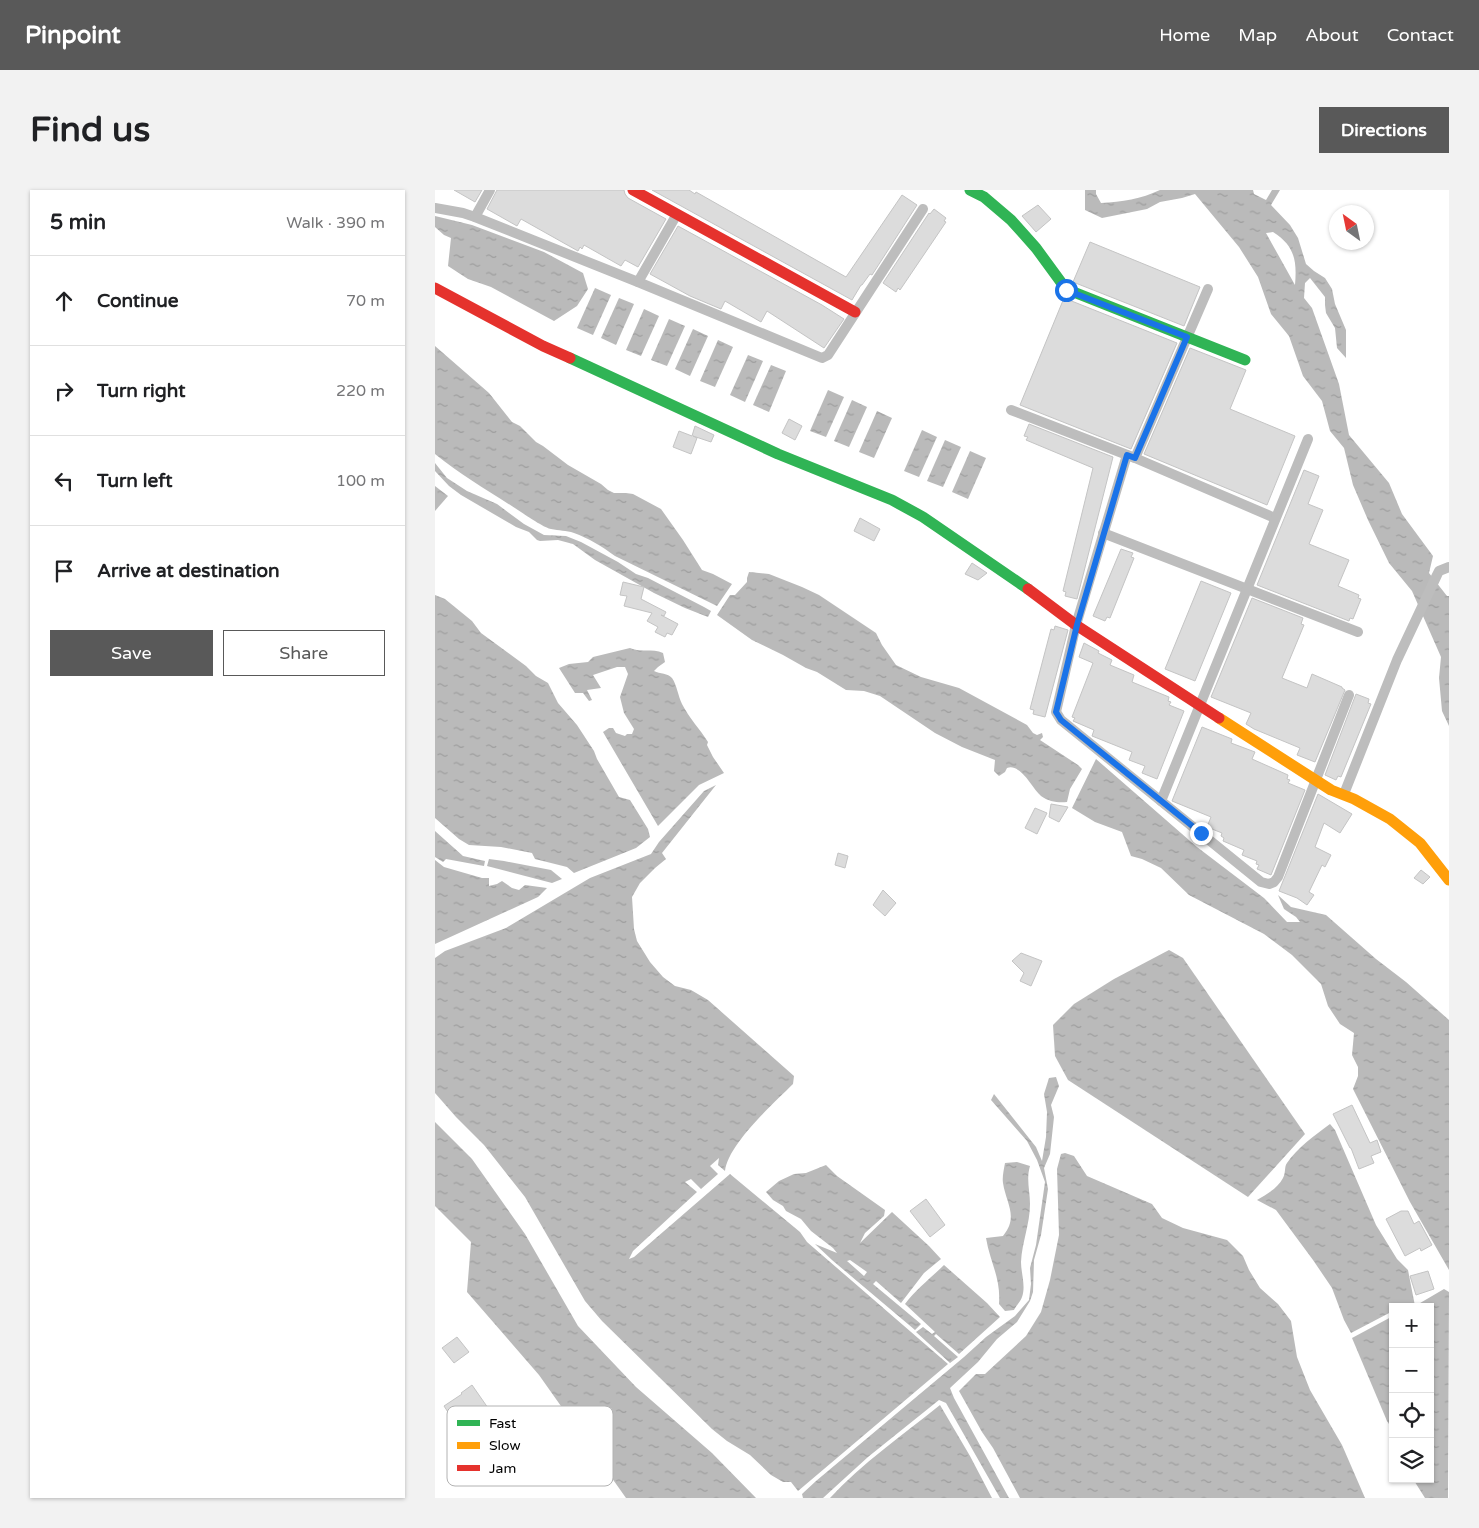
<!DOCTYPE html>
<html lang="en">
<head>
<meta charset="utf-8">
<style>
	:root { --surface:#fff; --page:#f2f2f2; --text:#202124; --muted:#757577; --line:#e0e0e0; --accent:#595959 }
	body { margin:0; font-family:"Varela Round",sans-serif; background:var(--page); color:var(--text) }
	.controls { position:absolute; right:15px; bottom:15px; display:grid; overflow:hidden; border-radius:0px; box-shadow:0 1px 4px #0004 }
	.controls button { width:45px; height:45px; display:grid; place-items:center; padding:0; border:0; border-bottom:1px solid var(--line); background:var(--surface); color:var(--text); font:25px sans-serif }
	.compass { position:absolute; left:894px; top:15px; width:45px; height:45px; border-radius:50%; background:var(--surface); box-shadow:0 1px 4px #0004; rotate:327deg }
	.stop { position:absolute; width:15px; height:15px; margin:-11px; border:4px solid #1a73e8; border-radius:50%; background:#fff }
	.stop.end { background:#1a73e8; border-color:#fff; box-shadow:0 1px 5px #0008 }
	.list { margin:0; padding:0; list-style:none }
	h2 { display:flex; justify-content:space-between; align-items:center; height:65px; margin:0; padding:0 20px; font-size:21px }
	h2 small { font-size:16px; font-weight:400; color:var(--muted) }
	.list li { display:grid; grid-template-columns:32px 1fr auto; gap:15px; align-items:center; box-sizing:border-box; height:90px; padding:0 20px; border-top:1px solid var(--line) }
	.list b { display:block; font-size:19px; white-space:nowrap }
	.list em { font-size:16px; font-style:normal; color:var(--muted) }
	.actions { display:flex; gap:10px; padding:15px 20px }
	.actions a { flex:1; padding:11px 0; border:1px solid var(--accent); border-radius:0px; text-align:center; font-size:18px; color:var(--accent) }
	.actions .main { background:var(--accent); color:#fff }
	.icon { flex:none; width:28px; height:28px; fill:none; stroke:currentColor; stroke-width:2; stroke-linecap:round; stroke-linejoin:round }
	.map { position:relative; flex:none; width:1014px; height:1308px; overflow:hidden; border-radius:0px }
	header { display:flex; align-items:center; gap:30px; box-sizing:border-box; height:70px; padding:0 25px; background:var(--accent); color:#fff }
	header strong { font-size:24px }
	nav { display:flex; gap:28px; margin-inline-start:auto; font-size:18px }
	.intro { display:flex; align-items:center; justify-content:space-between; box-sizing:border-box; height:120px; padding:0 30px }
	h1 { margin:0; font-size:35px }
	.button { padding:12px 22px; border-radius:0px; background:var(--accent); color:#fff; font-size:18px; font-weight:700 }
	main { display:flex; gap:30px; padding:0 30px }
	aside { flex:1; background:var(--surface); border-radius:0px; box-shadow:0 1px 4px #0004 }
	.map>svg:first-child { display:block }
</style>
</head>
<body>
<header>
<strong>Pinpoint</strong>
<nav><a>Home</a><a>Map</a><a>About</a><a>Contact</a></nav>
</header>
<div class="intro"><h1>Find us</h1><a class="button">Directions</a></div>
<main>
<aside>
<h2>5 min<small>Walk · 390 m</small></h2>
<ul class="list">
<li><svg class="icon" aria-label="ahead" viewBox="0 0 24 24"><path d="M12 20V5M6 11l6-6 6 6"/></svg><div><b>Continue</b></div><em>70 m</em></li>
<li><svg class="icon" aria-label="right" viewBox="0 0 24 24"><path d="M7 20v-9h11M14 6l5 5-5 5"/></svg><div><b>Turn right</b></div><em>220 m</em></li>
<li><svg class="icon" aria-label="left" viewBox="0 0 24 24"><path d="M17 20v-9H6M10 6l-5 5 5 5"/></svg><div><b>Turn left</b></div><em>100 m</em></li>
<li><svg class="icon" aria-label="arrive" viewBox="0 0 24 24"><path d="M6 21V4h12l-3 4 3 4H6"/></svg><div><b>Arrive at destination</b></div></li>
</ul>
<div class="actions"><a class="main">Save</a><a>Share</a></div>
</aside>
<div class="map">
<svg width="1014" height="1308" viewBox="0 0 1014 1308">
	<defs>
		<pattern id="water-ripples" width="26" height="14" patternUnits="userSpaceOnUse" patternTransform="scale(1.25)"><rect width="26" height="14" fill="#bababa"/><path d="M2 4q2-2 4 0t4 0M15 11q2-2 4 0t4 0" fill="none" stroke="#9e9e9e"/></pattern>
	</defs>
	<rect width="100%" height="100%" fill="#fff"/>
	<g fill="url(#water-ripples)" fill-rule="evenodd">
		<path d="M650,0H661V4L666,13C687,12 706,9 725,0H818L819,4L831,10L837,0H845L836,15L855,35L863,48L871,74L879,81L890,88L897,99L900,114L911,140V168L902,158L900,138L891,123L890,115V107L875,88L870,93L869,108L877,118L904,194L914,245L954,293L967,324L998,366L994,383L1012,406H1014V536L1007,521L1004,488L1006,467L977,401L954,373L933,330L918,295L909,258L895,241L887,211L868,186L854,146L836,124L823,87L804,57L760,4L747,8L725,12L712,19L667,28L650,20ZM838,42C860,56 862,71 860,95L831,43Z"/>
		<polygon points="0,26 37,35 109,62 148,83 153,99 142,116 119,131 56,97 33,89 13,76 16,48 9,45 0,37"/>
		<polygon points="160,98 176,105 158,145 142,138"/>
		<polygon points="184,108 199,114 181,155 166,148"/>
		<polygon points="209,119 224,126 206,166 191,160"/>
		<polygon points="234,129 250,136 232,176 216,170"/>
		<polygon points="258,139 273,146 255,186 240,179"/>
		<polygon points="283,150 298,157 280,197 265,191"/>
		<path d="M0,156L54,203L77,232L85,236L101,252L108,256L133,275L166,294L173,300L179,303H191L198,304L226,319L248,350L267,380L278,384L297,394L282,416L180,366C168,357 153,348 139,343C131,340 124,341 116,339C112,339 93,327 89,324C59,304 28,287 0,264Z"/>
		<polygon points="313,165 328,171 310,212 295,205"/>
		<polygon points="336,175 351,181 334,222 318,215"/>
		<polygon points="393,200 409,207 391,247 375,241"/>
		<polygon points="417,210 432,217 414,257 399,251"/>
		<polygon points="442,221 457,228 439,268 424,262"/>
		<polygon points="487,240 502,247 484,287 469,281"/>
		<polygon points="510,250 526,257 508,297 492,291"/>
		<polygon points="535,261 551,268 533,309 517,302"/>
		<polygon points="0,273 12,288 32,301 62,314 89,334 109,345 131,346 146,352 183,372 201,384 213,388 269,417 276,421 273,427 250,418 219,403 160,370 138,354 123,350 105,351 102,350 94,342 81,337 26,305 14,296 0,281"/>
		<polygon points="0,296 13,306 0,321"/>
		<path d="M314,382L334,384L367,397L384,405L441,443L447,455L461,475L486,487L524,498L592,535L598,543L602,545L607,543L608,547L605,550L643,575L647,579L635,599L632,612C624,613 614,612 606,606C597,598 586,573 572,578L570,582L564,586L559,581L560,570L527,557L500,543L445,506L429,501L411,500L382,482L371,478L348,465L317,450L282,425L295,405H300L312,392V388Z"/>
		<polygon points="0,405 10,409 37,431 46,443 91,476 101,486 113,493 123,513 142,535 159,561 162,569 184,607 195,610 213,639 215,647 201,658 139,683 132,677 100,669 97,663 66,657 34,655 24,649 0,628"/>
		<path d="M195,458C206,463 217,458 228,463L230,472L223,477L219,481C225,484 233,483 237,488C242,495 243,506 247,514C254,528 265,539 273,552L272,555L278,567L289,583L264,595L223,636L168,542L174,538H178L181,543L190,546L192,544H197L199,539L189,523L185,507L193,484L190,477H182L158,485L166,498L152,500L157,510L154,511L148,503H140L124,478L134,474L153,472L158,467Z"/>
		<polygon points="661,569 762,657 829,708 852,732 865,732 861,727 849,719 843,705 856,717 891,725 941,769 971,792 1014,830 1014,1080 975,1012 918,899 923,886 923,877 917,865 919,843 905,834 893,816 886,794 857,765 829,744 754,705 726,678 707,669 696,666 687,642 660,632 637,618"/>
		<path d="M281,595L227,663L231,669L220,678L205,693L197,707L199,739L202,751L215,772L228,787L240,796L256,800L273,810L359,886L358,894C338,914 293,954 290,981L283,975L284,968L275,976L283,984L266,999L256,989L250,992L262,1002L198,1061L194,1069L199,1067L295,984L365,1042L372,1052L513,1174L363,1301L356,1292H348L336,1285L315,1265L292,1251L277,1239L167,1131L150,1111L90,1007L49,955L21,927L0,903V768L10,761L71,738L155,688L216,664L224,652L269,601Z"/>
		<polygon points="0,641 28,666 50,671 49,676 11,669 8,672 0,667"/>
		<polygon points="54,669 69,671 116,680 127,689 117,693 52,676"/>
		<polygon points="0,670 9,677 47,688 54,688 54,696 62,694 67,691 77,698 84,700 90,695 112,698 103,707 0,754"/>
		<polygon points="734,760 748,768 870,944 813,1007 633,890 620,866 618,835 639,814 679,789"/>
		<polygon points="621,887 624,896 616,915 619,927 615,964 609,978 613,999 606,1045 599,1070 598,1102 595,1111 582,1132 562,1149 543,1172 515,1198 519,1208 574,1308 565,1308 511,1213 504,1210 433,1267 388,1308 368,1308 367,1304 381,1291 529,1167 551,1147 580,1126 594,1110 596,1094 595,1078 601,1055 610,992 602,970 592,951 556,910 559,904 601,957 607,971 611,947 612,922 609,904 614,888"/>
		<polygon points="0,932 37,969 90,1044 143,1136 201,1197 277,1263 321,1308 191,1308 104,1185 32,1102 36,1052 0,1016"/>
		<path d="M895,934L900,940L941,1035L962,1069L973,1080L980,1116L1009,1099L1014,1102L1013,1308H990L978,1289H995V1117H969L968,1115L958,1117V1121L916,1143L909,1130L897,1098L878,1070L841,1020L822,1010C832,1004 843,998 848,988C851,983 849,977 852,973C862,958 880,945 895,934Z"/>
		<polygon points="630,963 639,966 652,986 717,1014 727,1028 748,1038 792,1050 808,1066 814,1080 825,1098 843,1114 856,1131 862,1167 875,1200 907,1255 930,1308 585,1308 558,1258 547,1242 524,1201 541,1184 550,1184 591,1146 606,1122 615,1090 624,1045 622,979 626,964"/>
		<path d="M582,972L595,976C591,989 595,1001 595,1014C595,1034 587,1052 586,1072C586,1083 591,1096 587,1107C586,1111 581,1116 579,1120L570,1121L564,1114C566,1088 555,1072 551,1048L568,1046C584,1027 571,1013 568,993C567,987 569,979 570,973Z"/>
		<path d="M391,975L402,986L450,1020L449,1026L430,1043L425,1053L457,1022L494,1056L506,1069L489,1083L466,1113L441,1091L438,1094L486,1134L480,1140L397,1070L380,1054L402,1063L398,1058L376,1041L366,1029L351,1021L348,1016L338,1010L331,1002L344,991L359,984L371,983ZM415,1070L432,1082L429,1086L412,1071Z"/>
		<path d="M509,1075L552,1113L565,1127L524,1164L501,1144L499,1146L523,1167L515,1173L481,1142L488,1137L497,1144L500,1142L470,1114C481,1099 496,1088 509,1075Z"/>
		<polygon points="958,1126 958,1240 952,1231 917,1148"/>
		<path d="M505,1215L535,1266L557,1308H395C426,1274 469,1244 505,1215Z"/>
	</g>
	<g fill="#dcdcdc" stroke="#c4c4c4">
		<polygon points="19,0 47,0 40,12"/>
		<polygon points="62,0 189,0 190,4 193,8 231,29 203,77 190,70 186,76 149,55 147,59 145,57 143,61 86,29 82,36 52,19"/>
		<polygon points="217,0 254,0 260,4 261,2 411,87 467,5 482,15 437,85 435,84 427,95 426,95 417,110"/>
		<polygon points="603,15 616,29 601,42 587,26"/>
		<polygon points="499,19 511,28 509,31 511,32 465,100 463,98 461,102 448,93 494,23 495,24"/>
		<polygon points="243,36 387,115 409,129 389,158 332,121 326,132 290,111 286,119 255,106 215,84"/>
		<polygon points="655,52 765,97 749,136 638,92"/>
		<polygon points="629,108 742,153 696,259 585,215"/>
		<polygon points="755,158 811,180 795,219 860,246 832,315 709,264"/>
		<polygon points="354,229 367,236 360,250 347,243"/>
		<polygon points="594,234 678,267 642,409 630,406 631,402 628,401 658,278 591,250 593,247 589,246"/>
		<polygon points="260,236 279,245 276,252 258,246 262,248 256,264 238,257 244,241 257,246"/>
		<polygon points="869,280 884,286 873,314 888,320 874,354 914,370 903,396 924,405 923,408 926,409 918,429 915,428 914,431 822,395"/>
		<polygon points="425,328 445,339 439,351 419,341"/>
		<polygon points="686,359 698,363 696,367 699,368 675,428 672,427 670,431 658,426"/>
		<polygon points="537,373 552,383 543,390 530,384"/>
		<polygon points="766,391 796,403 760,491 730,479"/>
		<polygon points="188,392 209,397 206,409 231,422 229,426 226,425 243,434 237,445 232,443 230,447 220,442 223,437 212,431 217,423 189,416 192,406 185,405"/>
		<polygon points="817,408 868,428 866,434 869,435 847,488 872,498 877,484 907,497 907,498 910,500 880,572 862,565 865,558 819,539 811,534 816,523 776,507"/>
		<polygon points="620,436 633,440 610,527 598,524 599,520 595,519 616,439 619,440"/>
		<polygon points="649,453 664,461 663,463 677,470 675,475 699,485 697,492 734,507 733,511 736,512 734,515 749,521 722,589 707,583 710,576 694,570 697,562 657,546 659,540 638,531 640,528 637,527 658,473 644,467"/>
		<polygon points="921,504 934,509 933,513 936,514 906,587 903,586 901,590 890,585"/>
		<polygon points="767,537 797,549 796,553 820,562 817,569 853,585 852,589 855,590 853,593 870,600 836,685 822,679 824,675 821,674 822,671 807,665 809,660 788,651 789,648 786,646 787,643 772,637 776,627 737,611"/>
		<polygon points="883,604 917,624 905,643 889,633 880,657 896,665 890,677 887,675 874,702 879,705 872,715 862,708 844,701"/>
		<polygon points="616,614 633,617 624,632 614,627"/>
		<polygon points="600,618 612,623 602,644 590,638"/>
		<polygon points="403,663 413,666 410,678 400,675"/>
		<polygon points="986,680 995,687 988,694 979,688"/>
		<polygon points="448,700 461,713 450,726 438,715"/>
		<polygon points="586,763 607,771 596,796 585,791 589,783 577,771"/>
		<polygon points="917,915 935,953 942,950 946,962 936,966 939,973 924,979 916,958 915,958 898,924"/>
		<polygon points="491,1009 510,1035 495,1047 475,1021"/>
		<polygon points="966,1021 973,1021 979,1034 984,1031 997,1055 986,1061 985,1058 970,1066 951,1029"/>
		<polygon points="993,1081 999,1099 981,1105 975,1086"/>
		<polygon points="22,1147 34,1162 19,1173 7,1158"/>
		<polygon points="37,1195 60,1228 46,1236 49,1240 34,1252 20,1233 9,1216 27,1204 26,1203"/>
	</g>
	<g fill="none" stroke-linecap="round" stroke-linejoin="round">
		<g stroke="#bdbdbd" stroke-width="10">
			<polyline points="0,18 28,23 40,27 203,92 387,168 393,165 488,19"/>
			<polyline points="40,27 55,0"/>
			<polyline points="203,92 242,24"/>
			<polyline points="576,220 700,268 840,328"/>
			<polyline points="692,265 641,435 621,522 626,530 826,692 834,694 839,692 843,687 914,505"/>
			<polyline points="700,268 773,99"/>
			<polyline points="668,343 923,442"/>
			<polyline points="909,604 962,470 1002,385 1004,381 1014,377"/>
			<polyline points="726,611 873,249"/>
		</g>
		<g stroke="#30b455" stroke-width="11">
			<polyline points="535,0 549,7 576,30 601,58 631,99 810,170"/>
			<polyline points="135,168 343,264 457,310 488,327 593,399"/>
		</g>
		<polyline stroke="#ff9f0a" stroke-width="11" points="784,528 896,600 919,609 955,629 985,653 1014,690"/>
		<g stroke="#e5322d" stroke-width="11">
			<polyline points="198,0 420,122"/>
			<polyline points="0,98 108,156 135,168"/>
			<polyline points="593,399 641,435 784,528"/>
		</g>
	</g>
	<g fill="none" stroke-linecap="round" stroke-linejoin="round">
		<polyline stroke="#1a73e8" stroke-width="6" points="631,100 752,147 700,268 692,265 642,435 621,522 626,530 766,643"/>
	</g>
	<rect x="12" y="1216" width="166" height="80" rx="8" fill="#fff" stroke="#b2b2b2" stroke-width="1"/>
	<rect x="22" y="1230" width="23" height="6" fill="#30b455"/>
	<rect x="22" y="1252" width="23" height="7" fill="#ff9f0a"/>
	<rect x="22" y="1275" width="23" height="6" fill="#e5322d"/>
	<g font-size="14" fill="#000">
		<text x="54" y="1238">Fast</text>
		<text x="54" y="1260">Slow</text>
		<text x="54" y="1283">Jam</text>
	</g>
</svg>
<div class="controls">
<button>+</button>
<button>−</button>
<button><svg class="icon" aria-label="locate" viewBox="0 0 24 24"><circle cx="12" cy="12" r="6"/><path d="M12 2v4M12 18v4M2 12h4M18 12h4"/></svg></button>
<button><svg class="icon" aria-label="layers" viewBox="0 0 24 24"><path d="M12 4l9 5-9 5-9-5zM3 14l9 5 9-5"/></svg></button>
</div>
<svg class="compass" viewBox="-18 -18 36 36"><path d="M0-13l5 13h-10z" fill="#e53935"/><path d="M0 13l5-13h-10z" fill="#757577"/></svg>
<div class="stop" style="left:631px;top:100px"></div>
<div class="stop end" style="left:766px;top:643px"></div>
</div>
</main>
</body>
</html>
